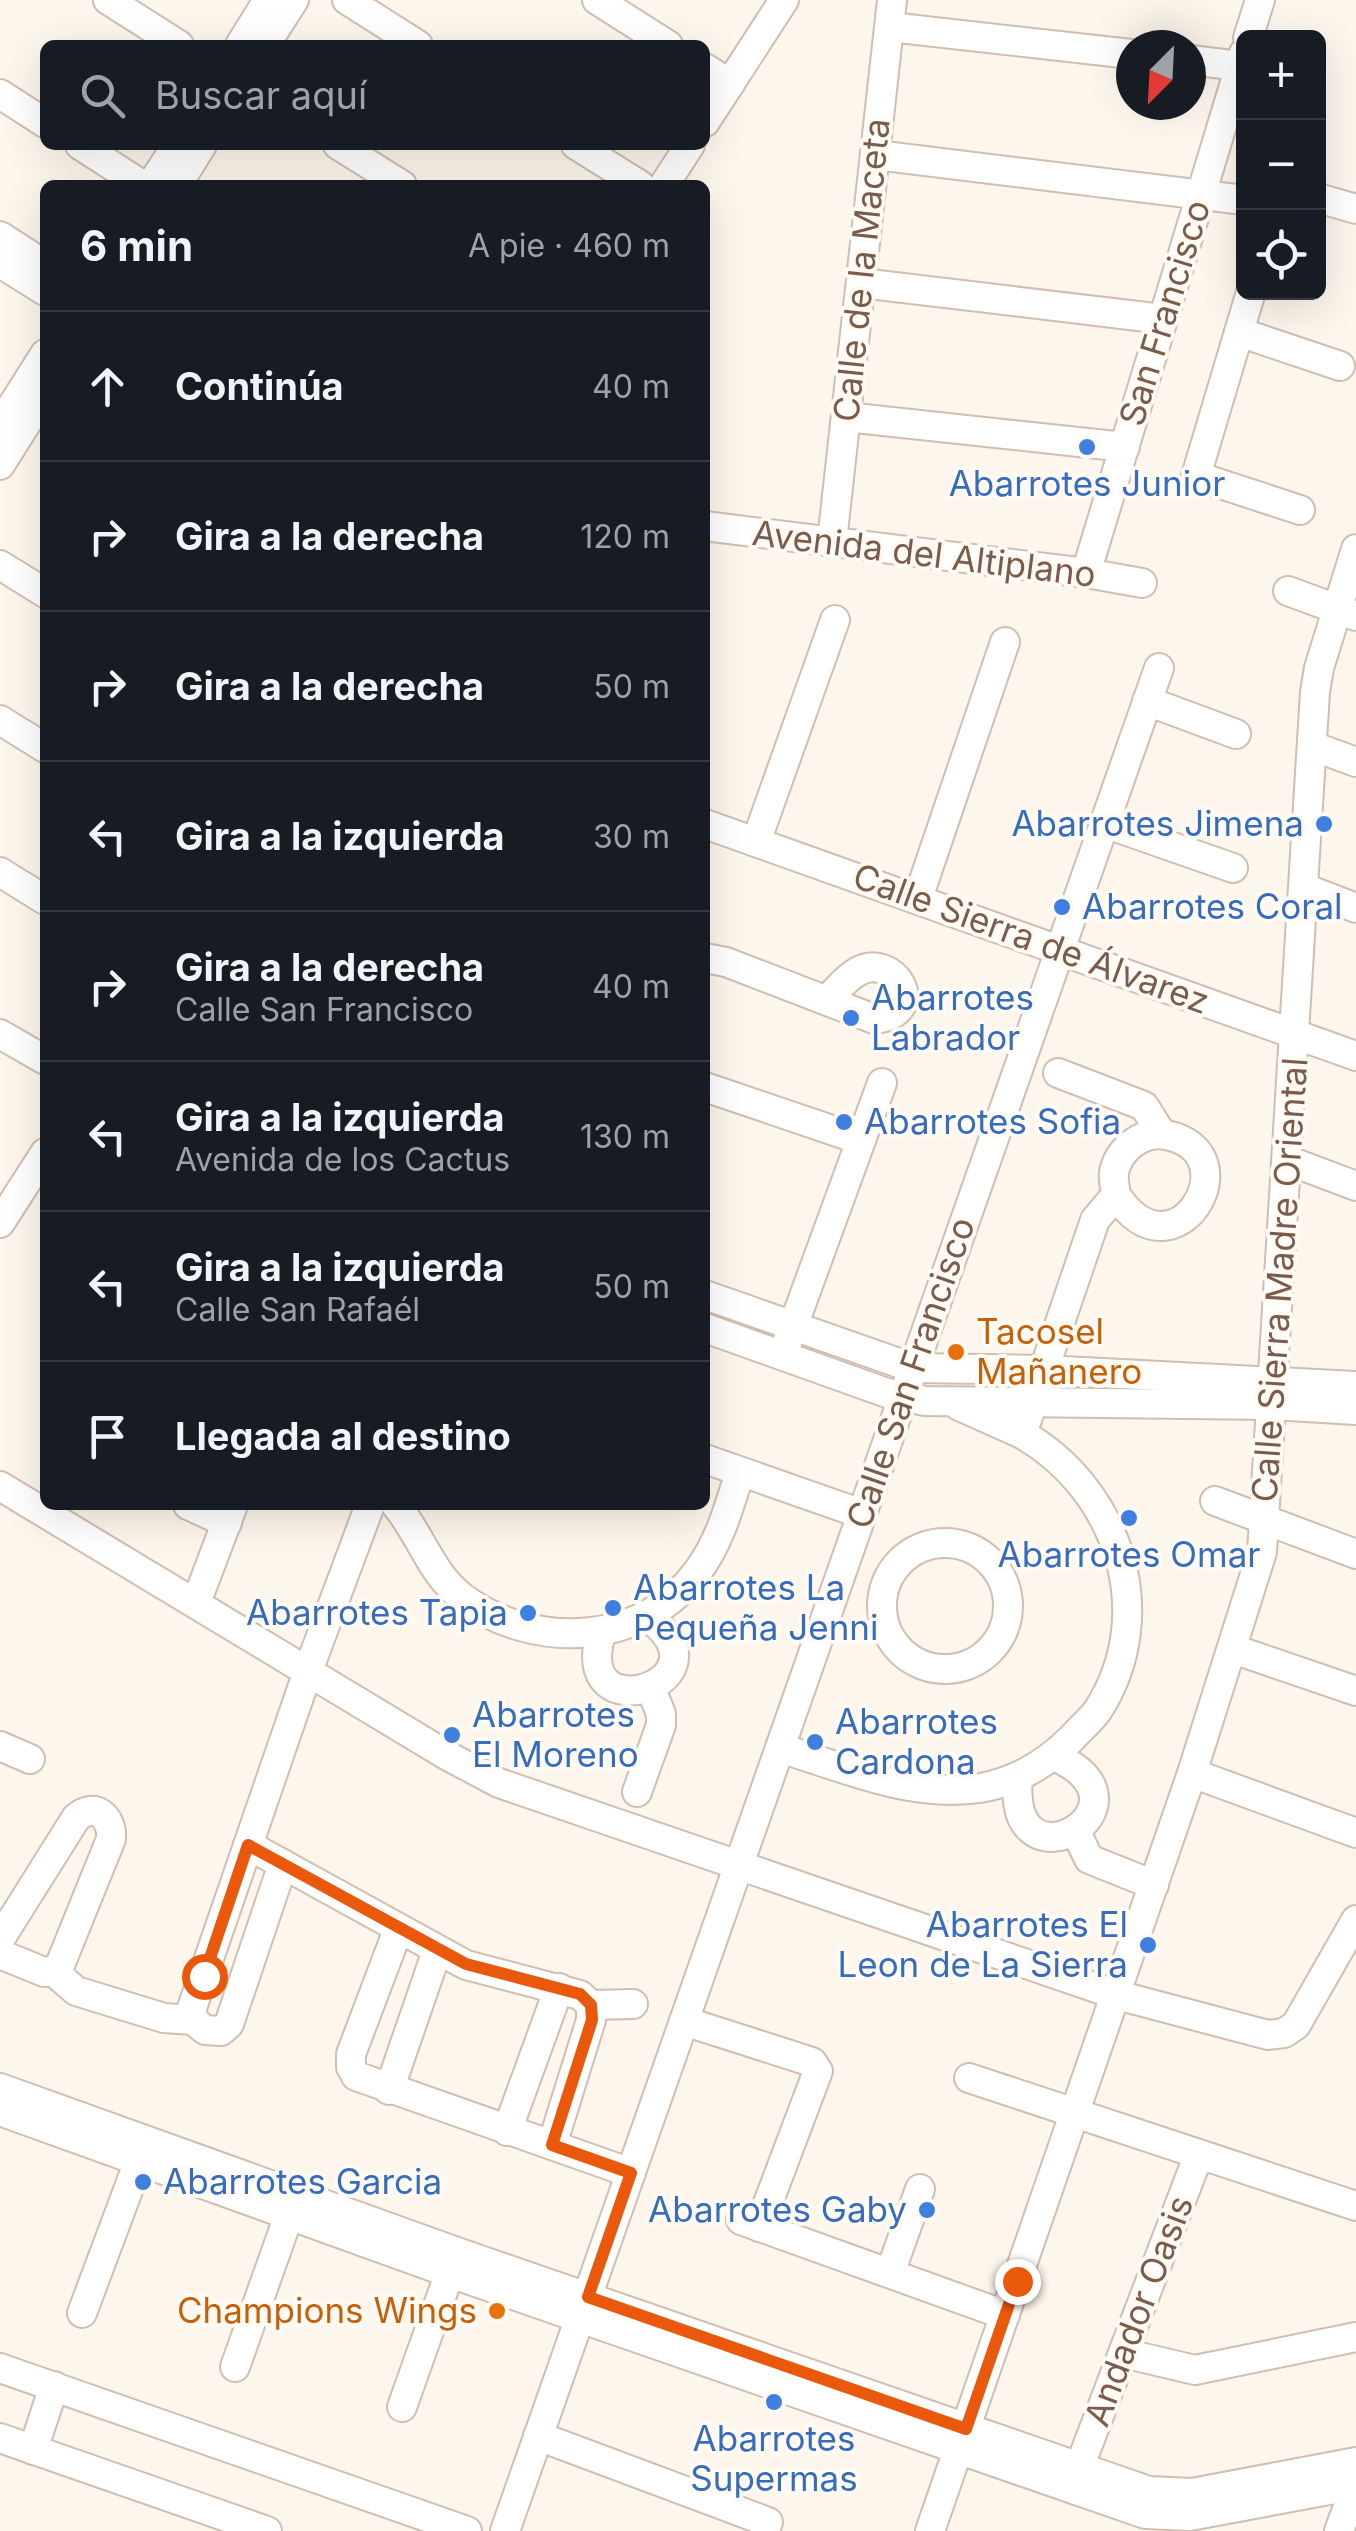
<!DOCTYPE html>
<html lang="es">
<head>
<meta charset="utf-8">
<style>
	:root { --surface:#171b24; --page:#242831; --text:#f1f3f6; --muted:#9ea1a6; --line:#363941 }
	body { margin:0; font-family:Inter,sans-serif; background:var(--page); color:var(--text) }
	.controls { position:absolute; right:30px; top:30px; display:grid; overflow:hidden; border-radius:15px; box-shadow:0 10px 40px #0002 }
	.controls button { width:90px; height:90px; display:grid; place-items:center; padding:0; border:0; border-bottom:2px solid var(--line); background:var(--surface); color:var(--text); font:50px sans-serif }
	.compass { position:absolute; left:1116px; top:30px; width:90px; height:90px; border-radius:50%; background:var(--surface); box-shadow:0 10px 40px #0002; rotate:204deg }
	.stop { position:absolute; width:30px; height:30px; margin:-22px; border:8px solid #ea580c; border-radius:50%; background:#fff }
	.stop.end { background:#ea580c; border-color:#fff; box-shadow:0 2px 10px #0008 }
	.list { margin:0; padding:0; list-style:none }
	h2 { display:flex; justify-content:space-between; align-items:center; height:130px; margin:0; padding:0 40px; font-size:42px }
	h2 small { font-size:32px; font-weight:400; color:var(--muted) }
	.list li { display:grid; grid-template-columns:65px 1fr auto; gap:30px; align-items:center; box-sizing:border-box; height:150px; padding:0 40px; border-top:2px solid var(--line) }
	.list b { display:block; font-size:38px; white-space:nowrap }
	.list p { margin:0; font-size:32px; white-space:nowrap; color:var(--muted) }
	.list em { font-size:32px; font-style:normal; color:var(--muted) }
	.icon { flex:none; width:55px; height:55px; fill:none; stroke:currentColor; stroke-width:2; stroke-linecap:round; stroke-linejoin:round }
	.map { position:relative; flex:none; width:1356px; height:2531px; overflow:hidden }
	.search { position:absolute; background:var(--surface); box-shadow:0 10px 40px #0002; left:40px; top:40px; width:670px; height:110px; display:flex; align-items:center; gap:25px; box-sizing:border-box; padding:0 35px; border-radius:15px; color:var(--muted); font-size:38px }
	.panel { position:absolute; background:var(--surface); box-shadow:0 10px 40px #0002; left:40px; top:180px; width:670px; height:1330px; border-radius:15px }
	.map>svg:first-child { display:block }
</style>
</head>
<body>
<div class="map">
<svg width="1356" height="2531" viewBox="0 0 1356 2531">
	<rect width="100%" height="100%" fill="#fdf6ec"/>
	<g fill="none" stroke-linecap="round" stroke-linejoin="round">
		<defs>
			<g id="minor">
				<polyline points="108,0 179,45"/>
				<polyline points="347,0 418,45"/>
				<polyline points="597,0 668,45"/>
				<polyline points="890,27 1131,54"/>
				<polyline points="1248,38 1260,0"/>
				<polyline points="240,45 268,0"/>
				<polyline points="265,45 294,0"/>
				<polyline points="1191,60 1239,66"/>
				<polyline points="705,68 730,84"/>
				<polyline points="0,94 45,123"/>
				<polyline points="705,122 784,0"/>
				<polyline points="80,145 142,185"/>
				<polyline points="338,145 402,185"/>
				<polyline points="576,145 640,185"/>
				<polyline points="876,155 1244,200"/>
				<polyline points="151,185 177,145"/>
				<polyline points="177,185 202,145"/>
				<polyline points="664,185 690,145"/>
				<polyline points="1318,198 1356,209"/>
				<polyline points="0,236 45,265"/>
				<polyline points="0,263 45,291"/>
				<polyline points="861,283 1163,319"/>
				<polyline points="1251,292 1196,476 1300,510"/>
				<polyline points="1239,332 1340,366"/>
				<polyline points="846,417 1125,447"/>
				<polyline points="0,425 45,354"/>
				<polyline points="0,465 45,394"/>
				<polyline points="705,526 1086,573 1142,583"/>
				<polyline points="832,541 892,0"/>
				<polyline points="0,565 45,593"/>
				<polyline points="1086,573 1244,53"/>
				<polyline points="1288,591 1356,616"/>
				<polyline points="1147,701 1236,734"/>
				<polyline points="0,720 45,748"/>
				<polyline points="1312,746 1356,762"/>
				<polyline points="1104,823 1233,868"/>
				<polyline points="705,824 1356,1056"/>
				<polyline points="756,842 835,620"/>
				<polyline points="0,872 45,900"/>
				<polyline points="1304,888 1356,908"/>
				<polyline points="918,898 1005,642"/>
				<path d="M705,958L726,962L874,1019C932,1013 893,950 857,972C846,978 836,991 827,1000"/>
				<polyline points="0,1034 45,1060"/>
				<polyline points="1058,1073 1144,1106 1161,1133"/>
				<polyline points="705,1087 861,1140"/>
				<polyline points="1287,1160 1356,1186"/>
				<polyline points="0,1223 45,1153"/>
				<polyline points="705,1295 913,1368 1044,1370 1356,1386"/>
				<polyline points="705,1328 887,1393 925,1401 1272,1405 1356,1410"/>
				<polyline points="788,1340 882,1083"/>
				<polyline points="959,1406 1022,1434"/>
				<polyline points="705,1459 862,1514"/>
				<polyline points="0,1486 448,1756 499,1783 1117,1995 1268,2035 1284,2033 1296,2025 1356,1920"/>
				<polyline points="1215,1501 1356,1554"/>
				<polyline points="188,1505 227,1523"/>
				<path d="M396,1505C421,1535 431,1574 463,1598C535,1651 643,1646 698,1571C720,1541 729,1507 740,1472"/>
				<circle cx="945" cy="1606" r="63"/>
				<polyline points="196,1603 233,1505"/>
				<path d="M602,1631C566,1737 741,1682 645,1615"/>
				<polyline points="1233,1649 1356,1691"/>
				<polyline points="0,1746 30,1759"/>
				<path d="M780,1748C845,1768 911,1798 980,1788C1016,1782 1047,1763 1072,1738C1080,1729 1091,1720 1098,1710C1160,1613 1118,1489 1022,1434L1095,1220L1116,1195C1115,1188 1113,1179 1114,1172C1119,1149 1143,1130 1166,1135C1254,1152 1175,1285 1116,1195"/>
				<polyline points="1192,1773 1356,1833"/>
				<path d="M1018,1777C1006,1899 1166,1805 1054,1756"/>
				<polyline points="637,1792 661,1725 661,1714 651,1689"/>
				<polyline points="1076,1832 1089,1859 1154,1885"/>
				<polyline points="248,1845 466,1965 580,1995 591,2005 591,2020 552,2145"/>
				<polyline points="283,1864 229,2024 221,2031 205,2030 193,2020 192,2008 308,1671 370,1505"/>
				<polyline points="398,1930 351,2054 351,2067 356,2076 631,2173"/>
				<path d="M0,1939L76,1818C94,1801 113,1817 111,1839L60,1965L53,1971"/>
				<polyline points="0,1954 44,1972 53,1971"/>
				<polyline points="53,1971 76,1991 164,2018 193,2020"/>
				<polyline points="591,2005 633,2004"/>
				<polyline points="684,2021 812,2062 818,2071 759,2227"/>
				<polyline points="969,2078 1356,2206"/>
				<polyline points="0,2088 457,2252 1149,2491 1192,2493 1356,2462"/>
				<polyline points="389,2090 437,1951"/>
				<polyline points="0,2111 450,2273 1145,2514 1190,2516 1356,2485"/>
				<polyline points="507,2131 559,1988"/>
				<polyline points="741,2220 1005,2315"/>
				<polyline points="890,2273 920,2189"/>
				<polyline points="82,2313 139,2161 148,2147"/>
				<polyline points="1123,2353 1195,2370 1356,2337"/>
				<polyline points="235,2367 289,2215"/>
				<polyline points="0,2368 467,2531"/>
				<polyline points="402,2407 455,2258"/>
				<polyline points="538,2436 768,2522 765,2531"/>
				<polyline points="0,2438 267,2531"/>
				<polyline points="33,2450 54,2386"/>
				<polyline points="1079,2468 1199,2154"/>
				<polyline points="505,2531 1159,668"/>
				<polyline points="930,2531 1192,1773 1262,1552 1315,692 1319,668 1356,549"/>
				<polyline points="1339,2531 1356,2485"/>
			</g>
		</defs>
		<use href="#minor" stroke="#d1beb0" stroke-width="32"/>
		<use href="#minor" stroke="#fff" stroke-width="28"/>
	</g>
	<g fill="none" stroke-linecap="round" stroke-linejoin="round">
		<polyline stroke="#ea580c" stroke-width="12" points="204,1976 248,1845 466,1964 580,1994 591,2005 592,2020 552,2145 631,2173 588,2297 966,2429 1017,2281"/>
	</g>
	<g fill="#3f7fe0" stroke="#fffaf3" stroke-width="4">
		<circle cx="1087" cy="447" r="10"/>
		<circle cx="1324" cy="824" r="10"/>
		<circle cx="1062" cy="907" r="10"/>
		<circle cx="851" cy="1018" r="10"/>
		<circle cx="844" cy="1122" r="10"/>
		<circle cx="1129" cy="1518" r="10"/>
		<circle cx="613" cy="1608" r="10"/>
		<circle cx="528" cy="1613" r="10"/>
		<circle cx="452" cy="1735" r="10"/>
		<circle cx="815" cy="1742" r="10"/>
		<circle cx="1148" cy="1945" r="10"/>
		<circle cx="143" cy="2182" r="10"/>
		<circle cx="927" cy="2210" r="10"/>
		<circle cx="774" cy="2402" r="10"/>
	</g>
	<g fill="#e8710a" stroke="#fffaf3" stroke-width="4">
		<circle cx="956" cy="1352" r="10"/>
		<circle cx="497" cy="2311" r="10"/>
	</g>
	<g text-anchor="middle" stroke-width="8" stroke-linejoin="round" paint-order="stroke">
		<g font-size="35" fill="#7a5c4d" stroke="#fffaf3">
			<text transform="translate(862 270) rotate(-84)" y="12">Calle de la Maceta</text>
			<text transform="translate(1165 313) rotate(-73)" y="12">San Francisco</text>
			<text transform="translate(924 554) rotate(7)" y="12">Avenida del Altiplano</text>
			<text transform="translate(1031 939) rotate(20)" y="12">Calle Sierra de Álvarez</text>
			<text transform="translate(1280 1280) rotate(-86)" y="12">Calle Sierra Madre Oriental</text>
			<text transform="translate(911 1373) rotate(-71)" y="12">Calle San Francisco</text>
			<text transform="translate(1139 2311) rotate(-69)" y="12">Andador Oasis</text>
		</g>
		<g font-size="35" fill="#366cbe" stroke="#fffaf3" text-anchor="start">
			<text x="1087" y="496" text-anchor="middle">Abarrotes Junior</text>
			<text x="1304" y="836" text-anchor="end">Abarrotes Jimena</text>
			<text x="1082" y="919">Abarrotes Coral</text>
			<text x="871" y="1010">Abarrotes<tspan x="871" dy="40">Labrador</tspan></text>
			<text x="864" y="1134">Abarrotes Sofia</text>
			<text x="1129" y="1567" text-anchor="middle">Abarrotes Omar</text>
			<text x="633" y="1600">Abarrotes La<tspan x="633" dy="40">Pequeña Jenni</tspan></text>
			<text x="508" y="1625" text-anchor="end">Abarrotes Tapia</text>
			<text x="472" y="1727">Abarrotes<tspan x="472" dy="40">El Moreno</tspan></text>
			<text x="835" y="1734">Abarrotes<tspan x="835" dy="40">Cardona</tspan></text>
			<text x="1128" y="1937" text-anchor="end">Abarrotes El<tspan x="1128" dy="40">Leon de La Sierra</tspan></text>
			<text x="163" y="2194">Abarrotes Garcia</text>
			<text x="907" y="2222" text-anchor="end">Abarrotes Gaby</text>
			<text x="774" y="2451" text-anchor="middle">Abarrotes<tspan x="774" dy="40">Supermas</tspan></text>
		</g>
		<g font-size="35" fill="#c56008" stroke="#fffaf3" text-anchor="start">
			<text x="976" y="1344">Tacosel<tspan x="976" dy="40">Mañanero</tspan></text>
			<text x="477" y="2323" text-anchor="end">Champions Wings</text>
		</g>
	</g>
</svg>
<div class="controls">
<button>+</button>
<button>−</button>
<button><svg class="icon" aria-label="locate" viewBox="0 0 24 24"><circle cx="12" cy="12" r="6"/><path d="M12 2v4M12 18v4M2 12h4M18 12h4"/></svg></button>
</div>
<svg class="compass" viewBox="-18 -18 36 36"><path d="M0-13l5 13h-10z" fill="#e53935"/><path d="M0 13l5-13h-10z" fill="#9ea1a6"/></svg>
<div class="stop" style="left:204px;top:1976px"></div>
<div class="stop end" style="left:1017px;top:2281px"></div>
<div class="search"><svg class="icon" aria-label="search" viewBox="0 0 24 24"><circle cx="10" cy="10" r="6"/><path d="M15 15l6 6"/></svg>Buscar aquí</div>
<section class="panel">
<h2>6 min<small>A pie · 460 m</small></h2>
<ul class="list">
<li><svg class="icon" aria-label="ahead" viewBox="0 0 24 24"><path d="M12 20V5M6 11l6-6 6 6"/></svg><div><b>Continúa</b></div><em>40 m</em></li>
<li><svg class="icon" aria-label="right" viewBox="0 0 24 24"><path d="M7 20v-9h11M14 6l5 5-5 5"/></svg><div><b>Gira a la derecha</b></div><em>120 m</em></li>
<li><svg class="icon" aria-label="right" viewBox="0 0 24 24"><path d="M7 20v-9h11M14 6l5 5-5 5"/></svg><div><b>Gira a la derecha</b></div><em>50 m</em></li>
<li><svg class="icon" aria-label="left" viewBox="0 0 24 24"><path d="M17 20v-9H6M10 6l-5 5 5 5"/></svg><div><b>Gira a la izquierda</b></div><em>30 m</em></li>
<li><svg class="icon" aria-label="right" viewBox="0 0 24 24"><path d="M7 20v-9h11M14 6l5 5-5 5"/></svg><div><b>Gira a la derecha</b><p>Calle San Francisco</p></div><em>40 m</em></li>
<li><svg class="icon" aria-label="left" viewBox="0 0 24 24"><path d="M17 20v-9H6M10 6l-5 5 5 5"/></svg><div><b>Gira a la izquierda</b><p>Avenida de los Cactus</p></div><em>130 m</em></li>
<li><svg class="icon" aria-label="left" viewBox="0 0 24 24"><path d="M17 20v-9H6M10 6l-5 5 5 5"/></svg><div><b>Gira a la izquierda</b><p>Calle San Rafaél</p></div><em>50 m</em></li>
<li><svg class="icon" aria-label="arrive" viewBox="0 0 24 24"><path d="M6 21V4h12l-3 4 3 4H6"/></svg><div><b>Llegada al destino</b></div></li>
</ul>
</section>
</div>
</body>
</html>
